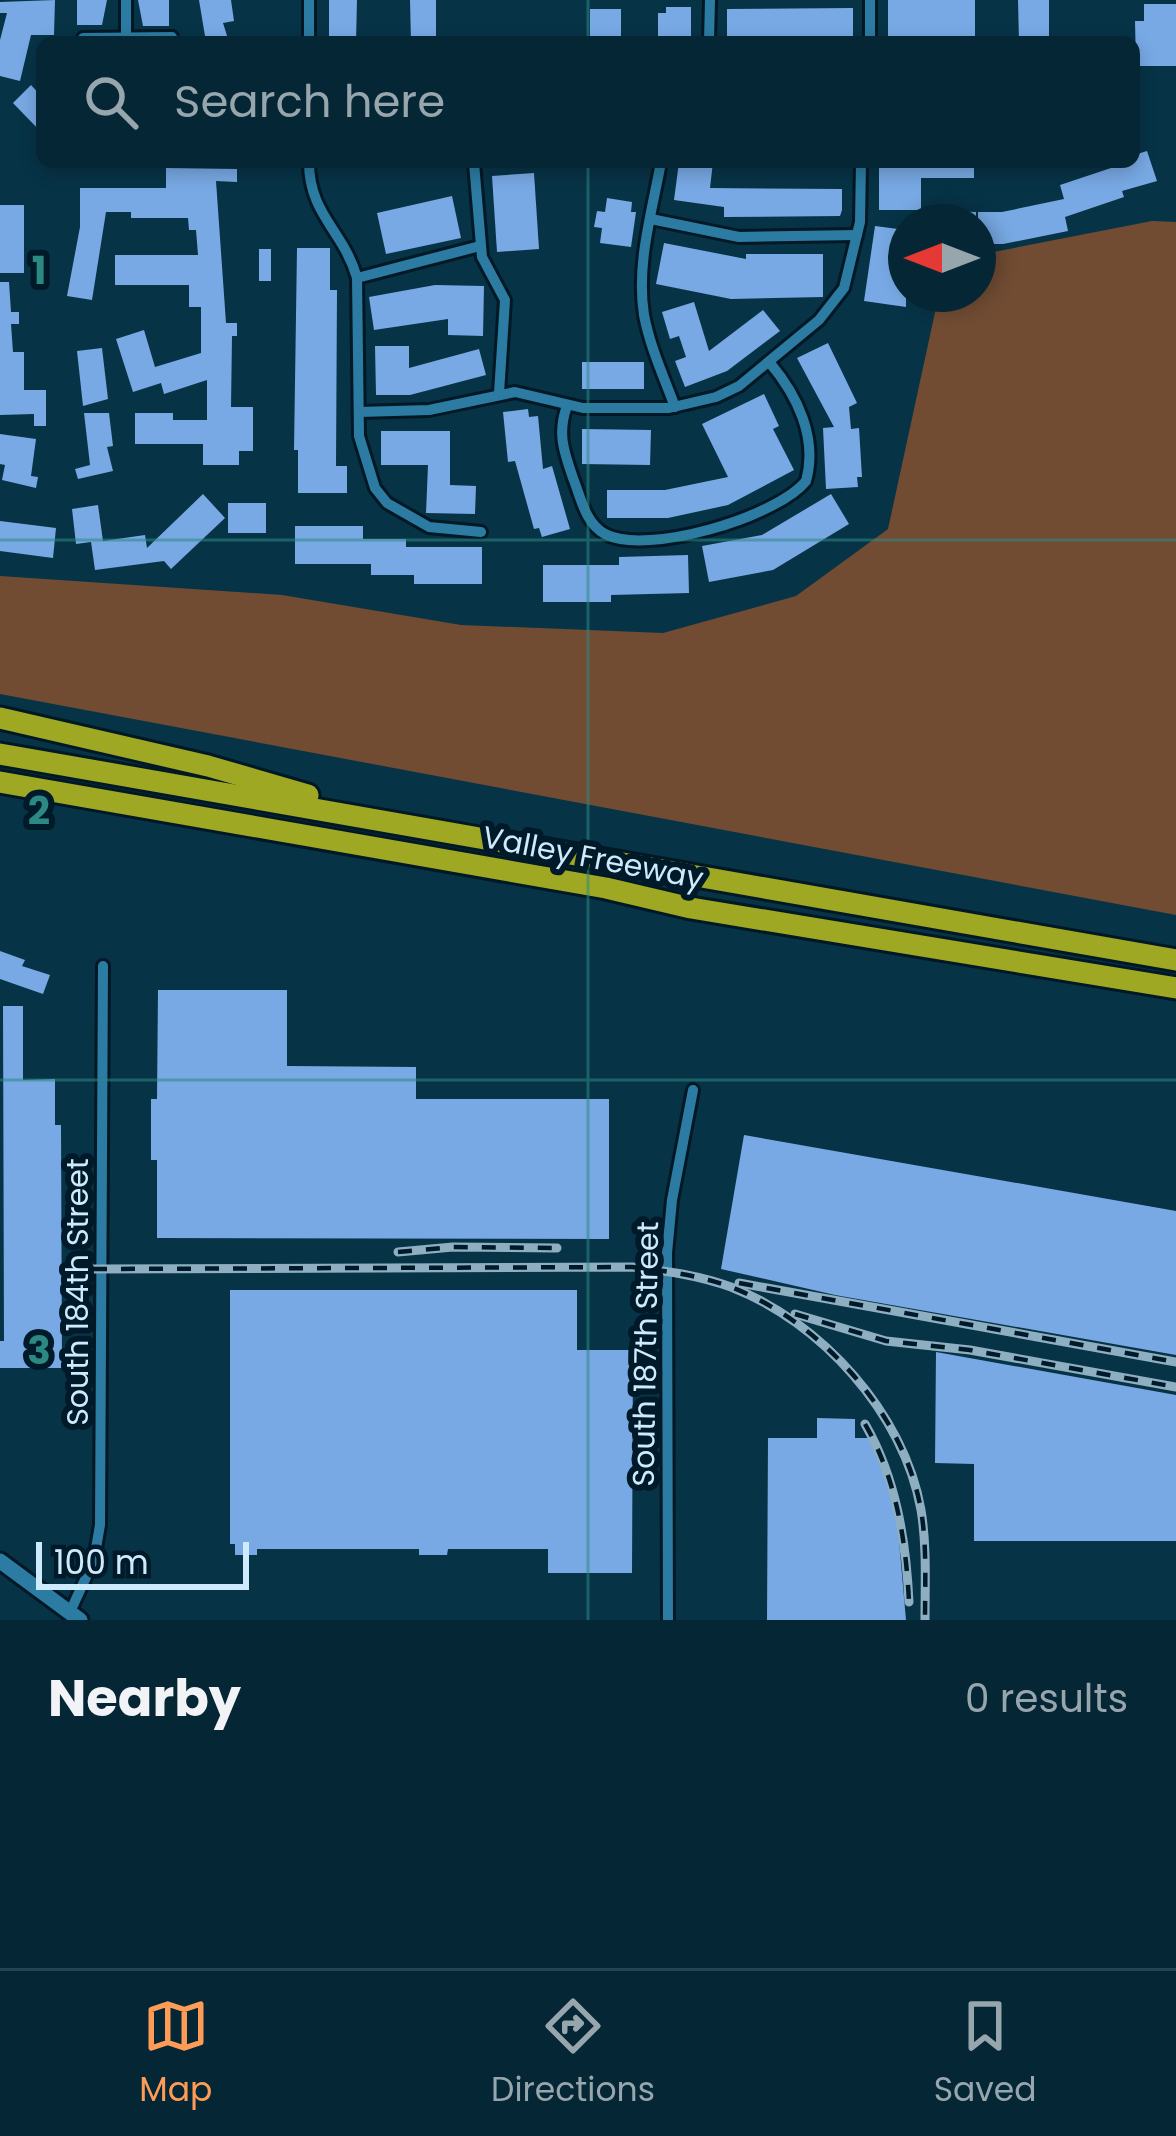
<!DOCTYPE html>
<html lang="en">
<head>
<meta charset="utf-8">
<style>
	:root { --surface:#052635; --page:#133241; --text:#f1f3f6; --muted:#97a5ad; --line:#264350; --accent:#fe9c57 }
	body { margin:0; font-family:Poppins,sans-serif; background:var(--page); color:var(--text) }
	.compass { position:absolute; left:888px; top:204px; width:108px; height:108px; border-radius:50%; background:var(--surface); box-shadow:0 6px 18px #0003; rotate:270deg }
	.scale { position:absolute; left:36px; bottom:30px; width:213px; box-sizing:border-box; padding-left:12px; border:6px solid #ceebfd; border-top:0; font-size:33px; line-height:42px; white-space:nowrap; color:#ceebfd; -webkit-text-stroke:9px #001a29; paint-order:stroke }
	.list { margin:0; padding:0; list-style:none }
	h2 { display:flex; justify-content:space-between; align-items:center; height:156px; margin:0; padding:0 48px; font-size:51px }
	h2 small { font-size:39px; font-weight:400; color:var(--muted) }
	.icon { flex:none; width:66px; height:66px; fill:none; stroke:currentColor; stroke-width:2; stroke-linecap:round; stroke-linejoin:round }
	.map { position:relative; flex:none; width:1176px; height:1620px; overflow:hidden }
	.search { position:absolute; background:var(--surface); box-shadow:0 6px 18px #0003; left:36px; right:36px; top:36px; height:132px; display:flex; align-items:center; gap:30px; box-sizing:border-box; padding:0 42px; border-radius:18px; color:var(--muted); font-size:45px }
	.sheet { height:348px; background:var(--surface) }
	nav { display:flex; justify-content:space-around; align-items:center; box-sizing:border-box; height:168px; border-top:3px solid var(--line); background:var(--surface); font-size:33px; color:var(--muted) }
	nav a { display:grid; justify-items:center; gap:6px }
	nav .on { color:var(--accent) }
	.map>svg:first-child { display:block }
</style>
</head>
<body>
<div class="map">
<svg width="1176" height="1620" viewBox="0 0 1176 1620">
	<rect width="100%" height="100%" fill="#073347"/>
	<polygon fill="#714c33" points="1152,221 1176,222 1176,915 0,694 0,576 282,595 461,625 663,633 796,596 888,529 939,294 978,294 978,255"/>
	<g fill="#78a9e4">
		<polygon points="55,0 54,35 31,35 20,81 0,76 0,40 7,13 0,13 0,2"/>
		<polygon points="77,0 107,0 102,25 77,25"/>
		<polygon points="138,0 169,0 169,26 143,26"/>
		<polygon points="199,0 231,0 234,21 223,23 229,42 206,42"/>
		<polygon points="329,0 357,0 356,42 329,42"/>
		<polygon points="410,0 436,0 436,42 411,42"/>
		<rect x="888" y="0" width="87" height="42"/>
		<polygon points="1018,0 1049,0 1049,42 1019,42"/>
		<polygon points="1144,4 1176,4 1176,66 1136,66 1135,21 1144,21"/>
		<polygon points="666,7 691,7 691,42 666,42 666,38 658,37 658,13 666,13"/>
		<polygon points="853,8 853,42 734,42 734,37 727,37 727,9"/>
		<rect x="590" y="9" width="31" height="33"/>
		<polygon points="31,85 42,97 42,133 13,103"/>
		<polygon points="1147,151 1157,181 1122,191 1124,197 1065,217 1068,231 1003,244 978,244 978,212 1002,212 1064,199 1060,185 1120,165 1119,162 1134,162 1134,155"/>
		<polygon points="679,162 713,162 710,188 842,189 842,210 840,216 724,217 724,207 674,200"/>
		<polygon points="879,162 974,162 974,178 921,178 921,210 879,210"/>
		<polygon points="166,168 237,169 237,182 216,181 226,323 237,323 237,336 232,336 231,407 253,407 253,451 239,451 239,465 203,465 203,444 135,444 135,413 173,413 173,420 207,420 207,380 164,394 161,383 133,392 116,339 144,330 155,367 201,353 201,307 189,307 189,285 115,285 115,255 198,255 196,230 189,230 188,218 131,218 131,212 106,212 92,300 67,296 80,227 80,188 166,188"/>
		<polygon points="534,173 539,249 497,252 492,176"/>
		<polygon points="452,196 461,238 386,254 377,213"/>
		<polygon points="607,198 632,202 631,212 636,212 631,247 600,243 602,228 594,227 597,211 605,212"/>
		<rect x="0" y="205" width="24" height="68"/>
		<polygon points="939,211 976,212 976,222 939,222"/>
		<polygon points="875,226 906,230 906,307 864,301"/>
		<polygon points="664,243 746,259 746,254 823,254 823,297 731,299 656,284"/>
		<polygon points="297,248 330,248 330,290 337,290 336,466 347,466 347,493 298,493 298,450 294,450"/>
		<rect x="259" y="249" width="12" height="32"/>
		<polygon points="0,282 9,282 11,312 19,312 19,324 11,324 13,352 24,352 24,390 46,390 46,426 34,426 34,414 0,415"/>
		<polygon points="435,285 484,286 483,336 448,335 448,319 374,330 369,297"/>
		<polygon points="694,302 709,351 763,310 780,331 727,371 685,387 675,361 686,357 679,336 670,339 662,312"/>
		<polygon points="828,343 857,403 849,407 851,429 859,428 862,477 857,477 858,487 826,489 823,428 834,427 797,358"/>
		<polygon points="375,346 409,346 409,368 479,349 486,375 410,395 376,395"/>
		<polygon points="102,348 108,399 83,406 77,351"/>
		<rect x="582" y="362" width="62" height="27"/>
		<polygon points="764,394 779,426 773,429 794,470 728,505 668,518 607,518 607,490 665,490 728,477 702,424"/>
		<polygon points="528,409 529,417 538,416 543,469 552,466 570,529 542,537 539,528 534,529 515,461 508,462 503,412"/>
		<polygon points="84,413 109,413 113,446 107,447 113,471 78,479 75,469 90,465"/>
		<polygon points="582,429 651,430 650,465 582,464"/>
		<polygon points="381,431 450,431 450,485 476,486 475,514 426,513 428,465 381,465"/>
		<polygon points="0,434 36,439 31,476 38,477 36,488 2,480 5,465 0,464"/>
		<polygon points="203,494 225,518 171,569 164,561 95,570 91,542 76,544 72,509 98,505 103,541 145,535 147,548"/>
		<polygon points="831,494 849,524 773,570 709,582 702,546 762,535"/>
		<rect x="228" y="503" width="38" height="30"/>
		<polygon points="0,521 56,528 53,558 0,551"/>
		<polygon points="295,526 363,526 363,539 406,539 406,547 482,547 482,584 414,584 414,575 371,575 371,564 295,564"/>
		<polygon points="688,555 689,593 611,595 611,602 543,602 543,565 619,565 619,557"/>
		<polygon points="0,951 25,960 22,966 50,975 43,994 0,979"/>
		<polygon points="158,990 287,990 287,1066 416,1067 416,1099 609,1099 609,1239 157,1238 157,1160 151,1160 151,1099 157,1099"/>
		<polygon points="3,1006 23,1006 23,1080 55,1079 55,1125 61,1125 62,1368 0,1368 0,1341 4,1341"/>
		<polygon points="744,1135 1176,1211 1176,1355 835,1295 721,1269"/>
		<polygon points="230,1290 577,1290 577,1350 633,1350 632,1573 548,1573 548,1549 448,1549 447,1555 419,1555 419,1549 257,1549 257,1555 235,1555 235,1544 230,1544"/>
		<polygon points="936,1352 1176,1395 1176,1541 974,1541 974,1464 935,1463"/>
		<polygon points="817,1418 855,1419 855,1438 868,1438 883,1468 897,1518 906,1620 767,1620 768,1438 817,1438"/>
	</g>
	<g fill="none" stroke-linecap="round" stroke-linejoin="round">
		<defs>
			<g id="street">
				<polyline points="126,0 126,37"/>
				<polyline points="309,0 309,42"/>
				<polyline points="870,0 870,42"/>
				<polyline points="83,38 172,37"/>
				<polyline points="709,42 710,0"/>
				<path d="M309,162C309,215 344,231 357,278L359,436L375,488L387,503L429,527L481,532"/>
				<path d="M661,162C652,212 636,264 644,315C650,347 664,377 675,407"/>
				<polyline points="474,163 482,257 505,300 499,393"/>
				<polyline points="651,219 739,237 857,235"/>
				<polyline points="357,278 480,246"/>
				<path d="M567,406C557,433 564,452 573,478C581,498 585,523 605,534C647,556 777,517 806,481C818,438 797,395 770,363"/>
				<polyline points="359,412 429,410 515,392 583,408 669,408 716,397 739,386 819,320 844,288 860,222 861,162"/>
				<polyline points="70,1612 94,1560 100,1525 103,966"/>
				<polyline points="668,1620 667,1253 672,1200 693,1090"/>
			</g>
			<polyline id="secondary" points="0,1561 80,1620"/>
			<g id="highway">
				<polyline points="0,718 208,766 308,795"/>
				<polyline points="0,754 1176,960"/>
				<polyline points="0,782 606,888 691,908 1176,988"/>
			</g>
		</defs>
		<use href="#street" stroke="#021925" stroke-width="16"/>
		<use href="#secondary" stroke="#021925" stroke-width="21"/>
		<use href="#highway" stroke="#021925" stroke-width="27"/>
		<use href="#street" stroke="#2c7ba2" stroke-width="10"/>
		<use href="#secondary" stroke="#2c7ba2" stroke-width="15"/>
		<use href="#highway" stroke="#9ea823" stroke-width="21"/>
		<defs>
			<g id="rail">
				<polyline points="398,1252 453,1247 557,1248"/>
				<path d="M93,1269L632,1267C666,1271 698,1275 731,1287C821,1322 904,1413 921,1510C927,1546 925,1584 925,1620"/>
				<polyline points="739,1283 1176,1362"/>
				<polyline points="795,1314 886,1341 970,1350 1176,1387"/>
				<path d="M865,1424C896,1478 906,1540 909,1602"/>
			</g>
		</defs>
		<use href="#rail" stroke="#8dafc1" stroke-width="9"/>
		<use href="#rail" stroke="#001a29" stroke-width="4.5" stroke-dasharray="14" stroke-linecap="butt"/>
	</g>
	<path fill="none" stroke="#2c8883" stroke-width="3" stroke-opacity="0.55" d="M588,0V42M588,162V1620M0,540H1176M0,1080H1176"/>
	<g text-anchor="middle" stroke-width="12" stroke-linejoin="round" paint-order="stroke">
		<g font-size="30" fill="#ceebfd" stroke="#001a29">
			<text transform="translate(593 858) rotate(11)" y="10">Valley Freeway</text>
			<text transform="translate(78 1292) rotate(-90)" y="10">South 184th Street</text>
			<text transform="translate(646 1354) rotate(-89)" y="10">South 187th Street</text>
		</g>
	</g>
	<g font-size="39" text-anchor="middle" font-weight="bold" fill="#2c8883" stroke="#001a29" stroke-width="12" stroke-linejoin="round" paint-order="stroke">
		<text x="39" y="284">1</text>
		<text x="39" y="824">2</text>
		<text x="39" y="1364">3</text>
	</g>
</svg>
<svg class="compass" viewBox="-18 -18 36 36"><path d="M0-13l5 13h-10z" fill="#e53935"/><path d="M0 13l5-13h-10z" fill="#97a5ad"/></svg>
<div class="scale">100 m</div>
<div class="search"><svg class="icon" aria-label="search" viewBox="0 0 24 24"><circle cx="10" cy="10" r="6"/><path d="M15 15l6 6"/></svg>Search here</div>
</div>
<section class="sheet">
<h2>Nearby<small>0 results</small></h2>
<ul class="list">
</ul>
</section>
<nav>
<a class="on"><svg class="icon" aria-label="map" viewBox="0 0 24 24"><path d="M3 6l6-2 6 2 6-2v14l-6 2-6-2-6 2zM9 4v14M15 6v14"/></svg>Map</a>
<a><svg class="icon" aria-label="directions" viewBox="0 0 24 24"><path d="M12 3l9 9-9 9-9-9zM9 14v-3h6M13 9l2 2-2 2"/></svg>Directions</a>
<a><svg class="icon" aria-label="saved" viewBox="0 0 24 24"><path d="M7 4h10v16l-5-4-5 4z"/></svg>Saved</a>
</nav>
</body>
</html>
